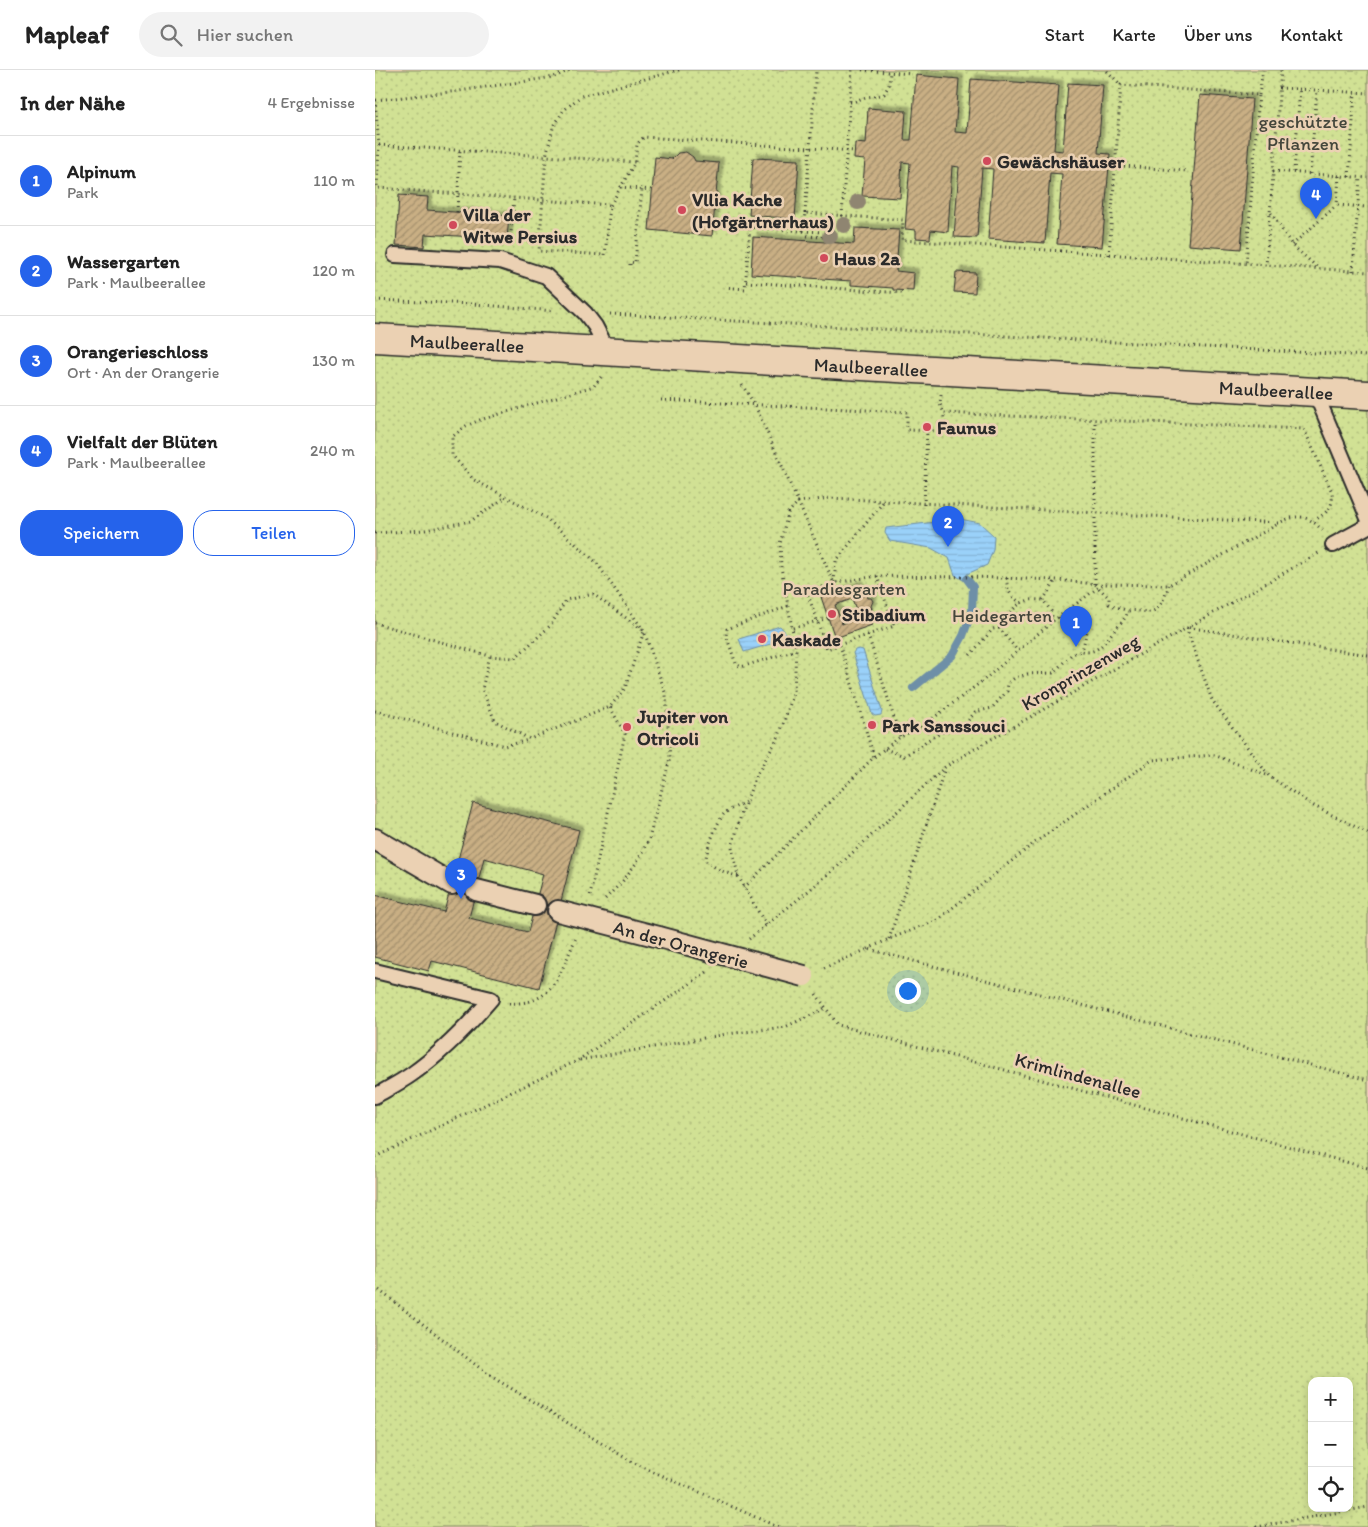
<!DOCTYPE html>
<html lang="de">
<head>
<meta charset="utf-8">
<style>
	:root { --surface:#fff; --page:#f2f2f2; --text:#222; --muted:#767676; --line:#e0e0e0; --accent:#2563eb }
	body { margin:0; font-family:Itim,sans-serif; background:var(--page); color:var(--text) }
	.controls { position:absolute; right:15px; bottom:15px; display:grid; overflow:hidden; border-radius:10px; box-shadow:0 2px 8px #0003 }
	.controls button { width:45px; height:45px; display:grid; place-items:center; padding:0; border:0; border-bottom:1px solid var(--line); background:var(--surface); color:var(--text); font:25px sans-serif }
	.you { position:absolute; left:532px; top:920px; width:18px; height:18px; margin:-12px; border:4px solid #fff; border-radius:50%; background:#1a73e8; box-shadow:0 0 0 8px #1a73e833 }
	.badge { display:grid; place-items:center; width:32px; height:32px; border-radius:50%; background:var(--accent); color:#fff; font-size:16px; font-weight:700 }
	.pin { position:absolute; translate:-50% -41px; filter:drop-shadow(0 1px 2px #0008) }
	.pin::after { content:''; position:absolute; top:26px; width:18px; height:15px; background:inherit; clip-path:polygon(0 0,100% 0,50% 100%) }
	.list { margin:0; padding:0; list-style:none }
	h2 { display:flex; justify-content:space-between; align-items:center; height:65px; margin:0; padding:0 20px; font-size:21px }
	h2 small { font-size:16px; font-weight:400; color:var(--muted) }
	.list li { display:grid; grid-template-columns:32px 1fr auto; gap:15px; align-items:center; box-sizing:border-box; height:90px; padding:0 20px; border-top:1px solid var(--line) }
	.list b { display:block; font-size:19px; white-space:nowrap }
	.list p { margin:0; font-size:16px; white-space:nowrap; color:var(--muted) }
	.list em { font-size:16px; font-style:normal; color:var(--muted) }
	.actions { display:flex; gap:10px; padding:15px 20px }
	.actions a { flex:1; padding:11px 0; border:1px solid var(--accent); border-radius:20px; text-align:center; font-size:18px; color:var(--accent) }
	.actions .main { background:var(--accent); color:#fff }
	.icon { flex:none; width:28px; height:28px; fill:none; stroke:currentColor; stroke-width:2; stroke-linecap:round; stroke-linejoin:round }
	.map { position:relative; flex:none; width:993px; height:1457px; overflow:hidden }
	header { display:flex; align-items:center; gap:30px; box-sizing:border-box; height:70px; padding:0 25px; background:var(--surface); border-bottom:1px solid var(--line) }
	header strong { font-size:24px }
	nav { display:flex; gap:28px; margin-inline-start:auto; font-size:18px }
	.search { width:350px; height:45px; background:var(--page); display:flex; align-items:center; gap:12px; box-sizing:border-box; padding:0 18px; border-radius:28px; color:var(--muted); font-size:19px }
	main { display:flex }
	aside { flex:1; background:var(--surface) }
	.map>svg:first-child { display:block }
</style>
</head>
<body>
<header>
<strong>Mapleaf</strong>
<div class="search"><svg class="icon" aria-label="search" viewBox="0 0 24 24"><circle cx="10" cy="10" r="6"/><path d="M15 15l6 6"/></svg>Hier suchen</div>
<nav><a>Start</a><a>Karte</a><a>Über uns</a><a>Kontakt</a></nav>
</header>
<main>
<aside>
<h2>In der Nähe<small>4 Ergebnisse</small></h2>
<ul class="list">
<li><span class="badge">1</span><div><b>Alpinum</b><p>Park</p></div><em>110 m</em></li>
<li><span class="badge">2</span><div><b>Wassergarten</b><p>Park · Maulbeerallee</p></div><em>120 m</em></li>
<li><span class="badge">3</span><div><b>Orangerieschloss</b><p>Ort · An der Orangerie</p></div><em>130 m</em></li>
<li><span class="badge">4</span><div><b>Vielfalt der Blüten</b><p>Park · Maulbeerallee</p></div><em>240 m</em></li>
</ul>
<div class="actions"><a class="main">Speichern</a><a>Teilen</a></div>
</aside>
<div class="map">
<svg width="993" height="1457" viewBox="0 0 993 1457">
	<defs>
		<pattern id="park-dots" width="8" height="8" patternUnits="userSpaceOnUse" patternTransform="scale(1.25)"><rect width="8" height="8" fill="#d1e194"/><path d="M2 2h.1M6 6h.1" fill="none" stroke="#b4c180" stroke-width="1.8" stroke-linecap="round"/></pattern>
		<pattern id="water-rules" width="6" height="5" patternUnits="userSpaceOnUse" patternTransform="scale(1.25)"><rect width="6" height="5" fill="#9ad1f9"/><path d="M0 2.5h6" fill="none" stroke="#85b4d6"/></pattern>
		<pattern id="building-hatch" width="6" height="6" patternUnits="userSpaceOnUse" patternTransform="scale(1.25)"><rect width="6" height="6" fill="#c9af84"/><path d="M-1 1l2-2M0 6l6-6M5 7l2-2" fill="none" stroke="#a38f6c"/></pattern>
		<filter id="shadow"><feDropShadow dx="4.5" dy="-4.5" stdDeviation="1" flood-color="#0004"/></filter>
	</defs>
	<rect width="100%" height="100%" fill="#ebd1b3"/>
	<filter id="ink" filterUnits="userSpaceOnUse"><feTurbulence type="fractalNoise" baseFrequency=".02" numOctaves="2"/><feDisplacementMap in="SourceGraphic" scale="10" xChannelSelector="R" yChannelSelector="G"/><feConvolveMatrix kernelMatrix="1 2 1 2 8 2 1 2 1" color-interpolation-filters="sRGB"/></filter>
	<g filter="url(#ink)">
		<path fill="url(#park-dots)" stroke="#7e8660" fill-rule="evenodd" d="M0,0H993V1457H0ZM937,1311H974V1438H937Z"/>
		<g fill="url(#water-rules)" stroke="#6e8fa7">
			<polygon points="585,449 605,453 619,466 618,480 612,495 592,504 592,509 588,510 580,505 574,488 556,478 515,471 510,463 511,458"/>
			<polygon points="405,556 410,562 409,570 369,582 364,569"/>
			<polygon points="484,579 488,580 507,641 506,645 500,646 497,644 478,583 480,580"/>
		</g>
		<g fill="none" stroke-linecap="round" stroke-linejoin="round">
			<polyline stroke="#6e8fa7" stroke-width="8" points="538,618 577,586 588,566 597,541 598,517 592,509"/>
		</g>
		<g fill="url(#building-hatch)" stroke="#2b2b2b" fill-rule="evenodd" filter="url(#shadow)">
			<polygon points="541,5 584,9 580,62 592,63 596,9 684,15 679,80 688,81 693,13 728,15 723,83 735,84 727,177 682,174 687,104 675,103 670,173 613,169 618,99 607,98 602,168 579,167 584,97 577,96 573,162 556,160 555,169 541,168 541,160 530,159 535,93 527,92 525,128 487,126 490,90 479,89 480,73 491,74 493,38 531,41 529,70 536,70"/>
			<polygon points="825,25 877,29 866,179 813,175"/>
			<polygon points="311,82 318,87 320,91 344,93 337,166 274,160 280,87 297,89 303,83"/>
			<polygon points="378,88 424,90 420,149 374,145"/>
			<polygon points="24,125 53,127 52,140 134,146 132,169 50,164 49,177 21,175"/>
			<polygon points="480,158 524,160 521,201 539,203 538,221 518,220 518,218 476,215 476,211 376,204 378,167 479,174"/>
			<polygon points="581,202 601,203 600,223 579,222"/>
			<path d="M483,515L487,526L492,525L493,528H496L498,531L496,536L497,539L492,541L497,555L460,568L446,527ZM477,529L484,547L467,554L460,535Z"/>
			<path d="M98,733L204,760L164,918L57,891L54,901L0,887V825L69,842ZM109,788L168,804L153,862L94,848Z"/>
		</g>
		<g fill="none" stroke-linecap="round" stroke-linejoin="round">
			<polyline stroke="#c5b098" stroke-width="20" stroke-dasharray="20 10" stroke-linecap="butt" points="77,814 101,820"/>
			<defs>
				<g id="service">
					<polyline points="20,185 125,191 171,206 210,243 220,256 233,281"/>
					<polyline points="940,322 993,448"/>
					<polyline points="958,475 993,456"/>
					<path d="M0,901L116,929C92,957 67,983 37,1004C26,1012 12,1019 0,1026"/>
				</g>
				<g id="pedestrian">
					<polyline points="0,769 77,814"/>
					<polyline points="101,820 160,835"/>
					<polyline points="183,841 284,867"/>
				</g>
				<polyline id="tertiary" points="0,268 993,325"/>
			</defs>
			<use href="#service" stroke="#2b2b2b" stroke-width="18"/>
			<use href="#pedestrian" stroke="#2b2b2b" stroke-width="24"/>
			<use href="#tertiary" stroke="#2b2b2b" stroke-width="31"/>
			<g stroke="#2b2b2b" stroke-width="3" stroke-dasharray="1 4" stroke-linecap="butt">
				<polyline points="304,0 206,26 188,41 178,58 171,86 164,181 230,185 235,136 260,92 262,74 269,67 479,81"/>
				<polyline points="487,0 537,4"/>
				<polyline points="732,1 746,15"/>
				<polyline points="904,18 993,23"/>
				<polyline points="884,25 888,0"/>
				<polyline points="0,30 4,75 2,118 234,135"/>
				<polyline points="1,30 84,21 179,7 195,0"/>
				<path d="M475,32C482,32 485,28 492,27C498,26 503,26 509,24L514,15L515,2"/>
				<polyline points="4,75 260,92"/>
				<polyline points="734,95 812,101"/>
				<polyline points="898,101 993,108"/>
				<polyline points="919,102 925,19"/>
				<polyline points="935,104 942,20"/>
				<polyline points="964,106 962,135 993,137"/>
				<polyline points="974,107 980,23"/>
				<polyline points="245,117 277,120"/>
				<polyline points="82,142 85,80"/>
				<polyline points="430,143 441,0"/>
				<polyline points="896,143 917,175 943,198"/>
				<polyline points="467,146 477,0"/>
				<polyline points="353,156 428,161 430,143 528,150 527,170 993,202"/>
				<polyline points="428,161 448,162"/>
				<polyline points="432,171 432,166 447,167 448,162"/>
				<polyline points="917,175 962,135"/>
				<polyline points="135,176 139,128"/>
				<polyline points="734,185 746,15 884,25 871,194"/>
				<polyline points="255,195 255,192 260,193 267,119"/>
				<polyline points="891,196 906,0"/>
				<polyline points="978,201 985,107"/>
				<polyline points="371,212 527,223"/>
				<polyline points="349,217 370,219 375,157"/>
				<polyline points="0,230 98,234 179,241"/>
				<polyline points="235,244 993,286"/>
				<polyline points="226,307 219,316 105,350 91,356 77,367 77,385 99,410 171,448 221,492 269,561 291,625 295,688 274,769 262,792 247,812 228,831"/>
				<polyline points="367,315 380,335 459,513"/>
				<polyline points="566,325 565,334 569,343"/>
				<path d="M286,330L532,342V360L569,361V343L929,359L957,422C959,439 951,442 939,451"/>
				<polyline points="549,435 552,360"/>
				<polyline points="0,463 50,460 96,451 131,427"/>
				<polyline points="502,506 519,556 452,579 432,522 459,513 502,506 597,507 681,510 720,514 734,528 734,534 753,541"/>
				<path d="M632,508C631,521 636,526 646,533"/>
				<polyline points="459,512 461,491 509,431"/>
				<polyline points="720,514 720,350"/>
				<polyline points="668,530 681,510"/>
				<polyline points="413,536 352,559 351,565 361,594 366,597 421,580"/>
				<path d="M684,547L687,554C696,558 700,554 712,561L707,581C723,585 730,571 739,561C745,554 750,550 753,541C760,540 766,541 773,542C786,542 790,525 794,515"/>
				<polyline points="0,553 115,586 140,588 176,555 191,530 218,524 269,561 250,618 235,637 155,669 120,651 107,619 115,586"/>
				<polyline points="418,558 453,548"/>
				<polyline points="624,558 642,580"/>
				<polyline points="493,565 525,667"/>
				<polyline points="465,575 499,687"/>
				<path d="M595,585L618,559L624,558C628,550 642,533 651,531C656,529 663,530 668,530L676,541L678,551"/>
				<polyline points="993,585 811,557 837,630 894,706 937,735 993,763"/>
				<polyline points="0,641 129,676 154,670"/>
				<polyline points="510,679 529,686 543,678 551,671 575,658 586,656 591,653 600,642 617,638 632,621 633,613 640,608 653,604 678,603 697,584 707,581"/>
				<path d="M363,806C352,804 341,799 331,791C330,782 343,750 349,744C354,739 364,736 370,732"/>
				<polyline points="369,818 499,687 525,667 548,656 610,609 678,551 728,514 794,515 903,454"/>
				<polyline points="215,826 250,664 235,637"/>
				<path d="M391,855L363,806L357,777L367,742L381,706L404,666L419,622L421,580L406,497L405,474L413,443L423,432L455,428L904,453C923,443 933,445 948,461"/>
				<polyline points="374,869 459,800 570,697 613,671 944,483"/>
				<polyline points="514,869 570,698"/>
				<polyline points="493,879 514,869 561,851 658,774 777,690 839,685 894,706"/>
				<polyline points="449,898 493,879 993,1010"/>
				<polyline points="441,924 463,955 993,1098"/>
				<path d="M134,933C179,936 185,902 201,868"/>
				<polyline points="205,990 352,964 410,957 451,938"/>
				<polyline points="0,1087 202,991 332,902"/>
				<polyline points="0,1217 114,1305 259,1393 403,1457"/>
				<polyline points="881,1457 993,1437"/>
			</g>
			<use href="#service" stroke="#ebd1b3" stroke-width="14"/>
			<use href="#pedestrian" stroke="#ebd1b3" stroke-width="20"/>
			<use href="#tertiary" stroke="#ebd1b3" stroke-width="28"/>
			<defs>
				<polyline id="pedestrian-bridge" points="284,867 429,906"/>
			</defs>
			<use href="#pedestrian-bridge" stroke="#2b2b2b" stroke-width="24" stroke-linecap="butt"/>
			<use href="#pedestrian-bridge" stroke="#ebd1b3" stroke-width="20"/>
		</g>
		<g fill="#8f8571">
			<circle cx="483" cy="132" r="8"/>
			<circle cx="469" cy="155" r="8"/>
			<circle cx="455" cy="166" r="8"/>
		</g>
	</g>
	<g fill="#d1495b" stroke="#ebd1b3" stroke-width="2">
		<circle cx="612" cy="91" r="5"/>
		<circle cx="307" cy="140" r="5"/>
		<circle cx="78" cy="155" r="5"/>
		<circle cx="449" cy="188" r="5"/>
		<circle cx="552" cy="357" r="5"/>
		<circle cx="457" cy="544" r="5"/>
		<circle cx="387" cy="569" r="5"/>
		<circle cx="497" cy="655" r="5"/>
		<circle cx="252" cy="657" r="5"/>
	</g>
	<g text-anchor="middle" stroke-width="5" stroke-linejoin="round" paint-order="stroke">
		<g font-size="19" fill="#44463b" stroke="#ebd1b3">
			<text x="928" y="58">geschützte<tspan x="928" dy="22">Pflanzen</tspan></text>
			<text x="469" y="525">Paradiesgarten</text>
			<text x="627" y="552">Heidegarten</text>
		</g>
		<g font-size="19" font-weight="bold" fill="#2b2b2b" stroke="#ebd1b3" text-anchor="start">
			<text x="622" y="98">Gewächshäuser</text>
			<text x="317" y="136">Vllia Kache<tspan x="317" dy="22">(Hofgärtnerhaus)</tspan></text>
			<text x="88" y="151">Villa der<tspan x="88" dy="22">Witwe Persius</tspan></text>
			<text x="459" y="195">Haus 2a</text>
			<text x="562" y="364">Faunus</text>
			<text x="467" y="551">Stibadium</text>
			<text x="397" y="576">Kaskade</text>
			<text x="262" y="653">Jupiter von<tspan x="262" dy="22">Otricoli</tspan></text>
			<text x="507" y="662">Park Sanssouci</text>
		</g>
		<g font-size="19" fill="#2b2b2b" stroke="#ebd1b3">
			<text transform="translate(92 273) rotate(3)" y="7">Maulbeerallee</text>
			<text transform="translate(496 297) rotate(3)" y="7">Maulbeerallee</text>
			<text transform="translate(901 320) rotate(3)" y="7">Maulbeerallee</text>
			<text transform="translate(705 602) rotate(-30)" y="7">Kronprinzenweg</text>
			<text transform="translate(306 874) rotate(15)" y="7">An der Orangerie</text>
			<text transform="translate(703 1005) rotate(15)" y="7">Krimlindenallee</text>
		</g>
	</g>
</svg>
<div class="controls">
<button>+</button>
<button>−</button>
<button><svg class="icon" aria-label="locate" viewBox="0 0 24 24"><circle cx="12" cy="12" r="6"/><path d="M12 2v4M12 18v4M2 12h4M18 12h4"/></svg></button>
</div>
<div class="you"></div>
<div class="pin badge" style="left:701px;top:577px">1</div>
<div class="pin badge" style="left:573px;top:477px">2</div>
<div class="pin badge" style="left:86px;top:829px">3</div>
<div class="pin badge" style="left:941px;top:149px">4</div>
</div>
</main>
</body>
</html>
